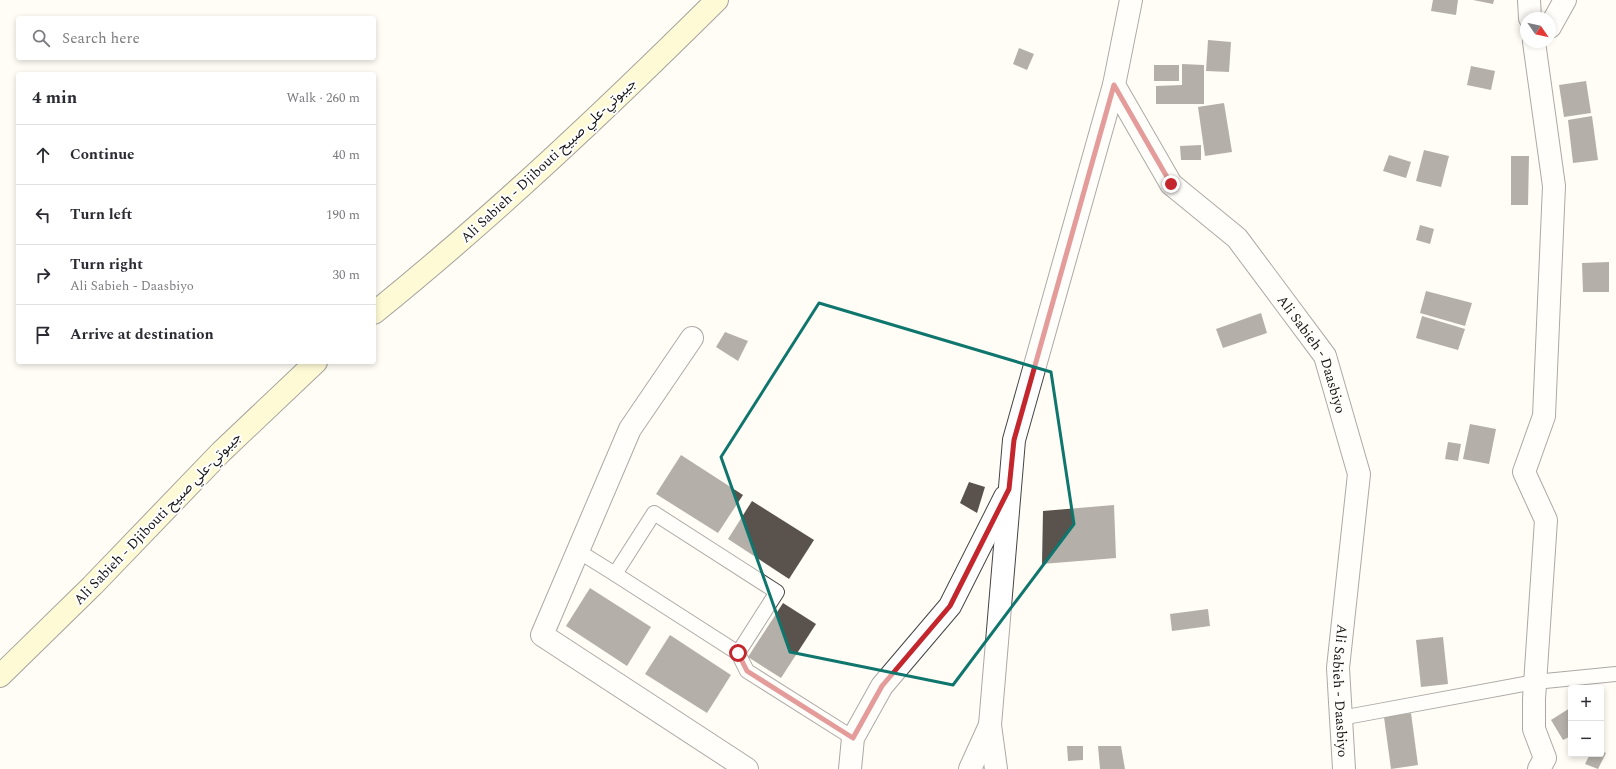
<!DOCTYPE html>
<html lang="en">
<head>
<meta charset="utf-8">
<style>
	:root { --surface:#fff; --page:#f7f7f7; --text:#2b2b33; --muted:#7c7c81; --line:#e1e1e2 }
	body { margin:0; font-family:Spectral,"Noto Sans Arabic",serif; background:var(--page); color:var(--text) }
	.controls { position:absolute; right:12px; bottom:12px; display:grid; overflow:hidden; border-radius:4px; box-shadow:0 2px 6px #0003 }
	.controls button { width:36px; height:36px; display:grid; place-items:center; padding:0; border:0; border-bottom:1px solid var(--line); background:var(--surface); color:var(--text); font:20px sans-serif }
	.compass { position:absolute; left:1520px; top:12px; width:36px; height:36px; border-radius:50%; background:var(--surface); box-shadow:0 2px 6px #0003; rotate:124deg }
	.stop { position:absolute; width:12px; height:12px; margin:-9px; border:3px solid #c4262e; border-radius:50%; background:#fff }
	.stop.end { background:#c4262e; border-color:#fff; box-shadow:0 1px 4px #0008 }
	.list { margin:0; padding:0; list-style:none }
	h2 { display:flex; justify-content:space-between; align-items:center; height:52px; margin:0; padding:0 16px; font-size:17px }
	h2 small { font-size:13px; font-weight:400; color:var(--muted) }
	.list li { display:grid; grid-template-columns:26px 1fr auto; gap:12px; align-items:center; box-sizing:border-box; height:60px; padding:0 16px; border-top:1px solid var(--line) }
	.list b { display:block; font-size:15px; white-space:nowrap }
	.list p { margin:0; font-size:13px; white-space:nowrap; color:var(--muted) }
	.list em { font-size:13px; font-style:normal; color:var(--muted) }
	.icon { flex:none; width:22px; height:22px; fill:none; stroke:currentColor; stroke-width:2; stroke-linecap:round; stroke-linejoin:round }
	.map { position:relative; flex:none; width:1616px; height:769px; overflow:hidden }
	.search { position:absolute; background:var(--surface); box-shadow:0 2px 6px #0003; left:16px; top:16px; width:360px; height:44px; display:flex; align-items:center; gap:10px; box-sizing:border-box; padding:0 14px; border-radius:4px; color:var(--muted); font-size:15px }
	.panel { position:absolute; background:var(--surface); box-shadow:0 2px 6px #0003; left:16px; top:72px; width:360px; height:292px; border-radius:4px }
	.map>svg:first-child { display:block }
</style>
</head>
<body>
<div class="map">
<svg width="1616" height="769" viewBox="0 0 1616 769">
	<rect width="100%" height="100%" fill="#fffdf5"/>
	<g fill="#5a524d">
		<polygon points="1433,0 1458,0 1456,15 1431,11"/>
		<polygon points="1473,0 1494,0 1493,4"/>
		<polygon points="1208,40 1231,42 1229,72 1206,71"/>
		<polygon points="1019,48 1034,54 1027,70 1013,64"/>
		<polygon points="1182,64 1204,65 1204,104 1156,104 1156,86 1182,85"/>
		<rect x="1154" y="65" width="25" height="16"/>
		<polygon points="1471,66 1495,71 1491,90 1467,85"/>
		<polygon points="1586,81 1591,113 1564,117 1559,85"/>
		<polygon points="1224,103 1232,152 1205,156 1198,107"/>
		<polygon points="1592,116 1598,160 1573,163 1568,120"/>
		<polygon points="1201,145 1201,160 1181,160 1180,146"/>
		<polygon points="1424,150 1449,156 1441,187 1416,181"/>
		<polygon points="1389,155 1411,162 1406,178 1383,171"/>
		<polygon points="1511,156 1529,156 1528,205 1511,205"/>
		<polygon points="1420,225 1434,229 1430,244 1416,240"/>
		<polygon points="1609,262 1609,292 1583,292 1582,263"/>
		<polygon points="1426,291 1472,303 1465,326 1420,313"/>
		<polygon points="1261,313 1267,333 1223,348 1216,329"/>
		<polygon points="1422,316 1465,329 1458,350 1416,338"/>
		<polygon points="725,332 748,341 738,361 716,347"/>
		<polygon points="1470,424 1496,429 1489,464 1463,459"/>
		<polygon points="1448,442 1461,444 1458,461 1445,459"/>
		<polygon points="681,455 743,495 718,533 656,494"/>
		<polygon points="969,482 985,487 977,513 960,503"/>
		<polygon points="752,501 814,540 789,579 728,539"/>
		<polygon points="1114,505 1116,558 1042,564 1043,511"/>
		<polygon points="590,588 651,627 627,666 566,626"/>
		<polygon points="783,603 816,624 781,678 748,657"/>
		<polygon points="1208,609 1210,626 1172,631 1170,614"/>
		<polygon points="670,635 731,675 707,713 645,674"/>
		<polygon points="1443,637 1448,684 1421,687 1416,640"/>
		<polygon points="1570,708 1571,710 1571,736 1563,740 1551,720"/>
		<polygon points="1411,713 1418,765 1391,769 1384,717"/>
		<polygon points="1067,746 1083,746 1083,760 1068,761"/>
		<polygon points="1098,746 1121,746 1125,769 1100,769"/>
		<polygon points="1601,751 1606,753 1598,769 1585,764 1590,754 1601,754"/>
	</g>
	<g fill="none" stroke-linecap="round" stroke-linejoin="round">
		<defs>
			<g id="service">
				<polygon points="654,513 777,592 738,653 615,574"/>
				<polyline points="578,551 615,574"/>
				<polyline points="738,653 747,671 853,738"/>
				<polyline points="1341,718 1535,682 1616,674"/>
			</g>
			<g id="minor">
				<path id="s1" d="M1131,0L1114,85L1171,184L1237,238L1325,356L1359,474L1338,668L1344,769"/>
				<polyline points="1529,0 1530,18"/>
				<polyline points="1550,27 1565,0"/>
				<polyline points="1534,42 1554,186 1544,416 1524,472 1546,520 1534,699 1534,729 1545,758 1539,769"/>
				<polyline points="692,338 630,429 542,635 747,769"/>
				<polyline points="850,769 853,738 882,686 950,606 1005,497"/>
				<polyline points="970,769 990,725"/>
				<polyline points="996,769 990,725 1014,440 1114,85"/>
			</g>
			<g id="secondary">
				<path d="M374,313C494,216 607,109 717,0"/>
				<polyline points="0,676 92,586 221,452 316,362"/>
			</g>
		</defs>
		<use href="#service" stroke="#444" stroke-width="16"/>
		<use href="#minor" stroke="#444" stroke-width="24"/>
		<use href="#secondary" stroke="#333" stroke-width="24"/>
		<use href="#service" stroke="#fff" stroke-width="14"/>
		<use href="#minor" stroke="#fff" stroke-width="22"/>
		<use href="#secondary" stroke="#fff6b0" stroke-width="22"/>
	</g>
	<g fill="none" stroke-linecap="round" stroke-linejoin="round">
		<polyline stroke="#c4262e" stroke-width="5" points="738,653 747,671 853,738 882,686 950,606 1009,489 1014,440 1114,85 1171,184"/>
	</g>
	<path d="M0 0H1616V769H0ZM819,303L1051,372L1074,524L953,685L790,652L721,457Z" fill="#fffdf5" fill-opacity=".55" fill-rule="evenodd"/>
	<path fill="none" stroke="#0f766e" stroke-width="3" stroke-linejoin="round" d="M819,303L1051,372L1074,524L953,685L790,652L721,457Z"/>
	<g text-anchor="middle" stroke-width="4" stroke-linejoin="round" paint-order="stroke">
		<g font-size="14" fill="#111" stroke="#fff">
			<text transform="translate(548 160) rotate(-43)" y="5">Ali Sabieh - Djibouti جيبوتي-علي صبيح</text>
			<text dy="5" stroke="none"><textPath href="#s1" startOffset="426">Ali Sabieh - Daasbiyo</textPath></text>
			<text transform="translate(157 518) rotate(-46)" y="5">Ali Sabieh - Djibouti جيبوتي-علي صبيح</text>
			<text dy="5" stroke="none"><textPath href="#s1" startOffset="774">Ali Sabieh - Daasbiyo</textPath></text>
		</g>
	</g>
</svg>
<div class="controls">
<button>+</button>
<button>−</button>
</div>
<svg class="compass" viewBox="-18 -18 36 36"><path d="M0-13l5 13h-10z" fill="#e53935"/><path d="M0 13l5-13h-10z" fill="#7c7c81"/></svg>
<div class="stop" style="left:738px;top:653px"></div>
<div class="stop end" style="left:1171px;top:184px"></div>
<div class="search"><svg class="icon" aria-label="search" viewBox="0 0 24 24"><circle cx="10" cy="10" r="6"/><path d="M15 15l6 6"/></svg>Search here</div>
<section class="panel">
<h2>4 min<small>Walk · 260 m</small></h2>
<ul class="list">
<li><svg class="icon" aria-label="ahead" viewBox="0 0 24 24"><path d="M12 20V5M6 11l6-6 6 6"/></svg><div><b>Continue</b></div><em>40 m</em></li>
<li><svg class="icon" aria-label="left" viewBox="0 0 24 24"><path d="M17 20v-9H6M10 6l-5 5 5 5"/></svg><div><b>Turn left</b></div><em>190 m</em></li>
<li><svg class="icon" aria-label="right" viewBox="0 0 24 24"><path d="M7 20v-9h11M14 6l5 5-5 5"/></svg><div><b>Turn right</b><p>Ali Sabieh - Daasbiyo</p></div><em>30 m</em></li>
<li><svg class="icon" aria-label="arrive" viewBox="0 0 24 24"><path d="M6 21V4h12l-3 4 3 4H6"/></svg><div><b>Arrive at destination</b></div></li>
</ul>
</section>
</div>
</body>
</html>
